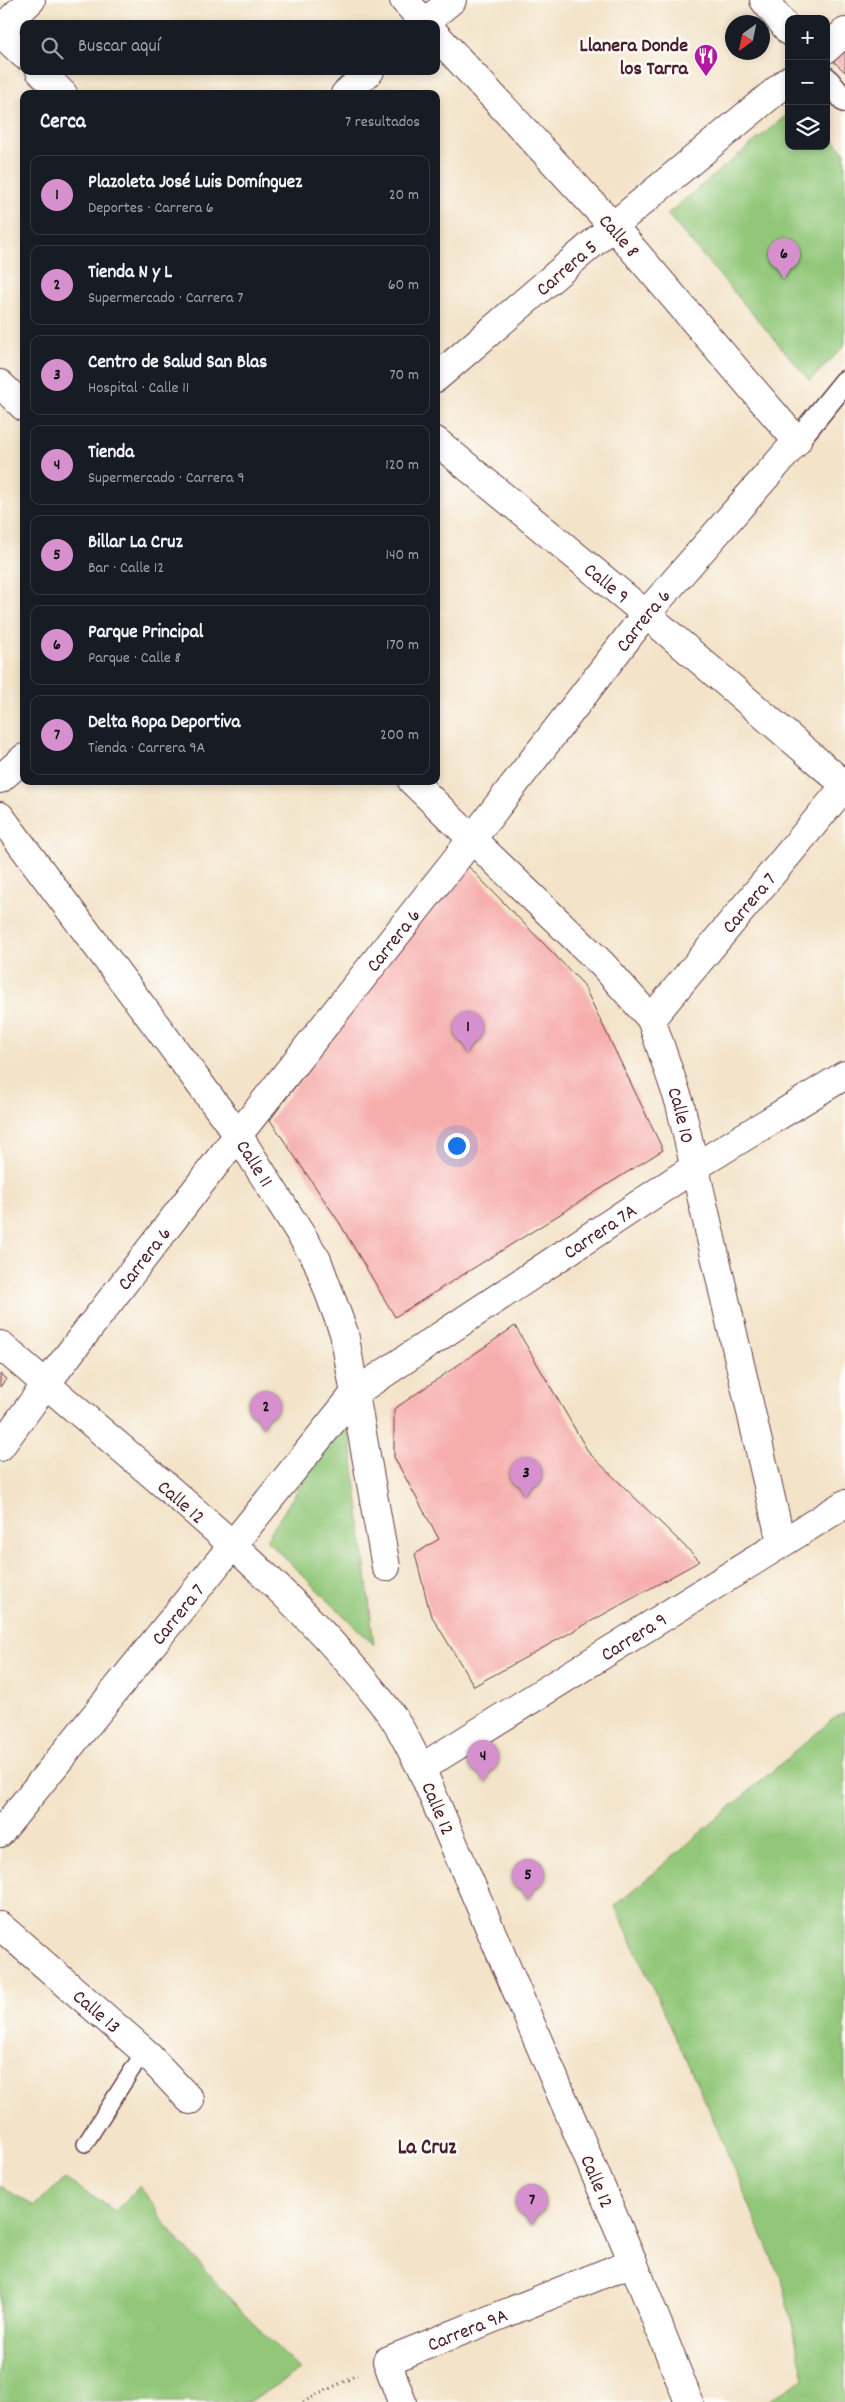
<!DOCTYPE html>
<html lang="es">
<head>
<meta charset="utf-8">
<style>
	:root { --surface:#171b24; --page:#242831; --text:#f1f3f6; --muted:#9ea1a6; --line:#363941; --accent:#d690ce }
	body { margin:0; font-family:Dekko,sans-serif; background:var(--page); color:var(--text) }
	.controls { position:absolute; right:15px; top:15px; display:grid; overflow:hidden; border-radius:10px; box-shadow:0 2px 8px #0003 }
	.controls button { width:45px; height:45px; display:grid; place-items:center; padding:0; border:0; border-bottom:1px solid var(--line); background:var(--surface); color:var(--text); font:25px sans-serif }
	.compass { position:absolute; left:725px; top:15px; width:45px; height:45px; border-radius:50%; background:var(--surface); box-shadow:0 2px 8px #0003; rotate:213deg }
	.you { position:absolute; left:456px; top:1145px; width:18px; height:18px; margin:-12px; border:4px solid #fff; border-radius:50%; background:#1a73e8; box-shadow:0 0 0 8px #1a73e833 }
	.badge { display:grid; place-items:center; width:32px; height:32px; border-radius:50%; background:var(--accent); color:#111; font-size:16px; font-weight:700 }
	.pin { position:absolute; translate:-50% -41px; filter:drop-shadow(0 1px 2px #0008) }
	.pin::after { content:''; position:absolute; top:26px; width:18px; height:15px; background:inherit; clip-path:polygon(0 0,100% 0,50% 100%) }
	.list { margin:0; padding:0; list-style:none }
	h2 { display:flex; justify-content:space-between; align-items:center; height:65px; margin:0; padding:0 20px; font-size:21px }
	h2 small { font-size:16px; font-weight:400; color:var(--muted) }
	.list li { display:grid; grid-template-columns:32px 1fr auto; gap:15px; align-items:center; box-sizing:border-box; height:80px; margin:0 10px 10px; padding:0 10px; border:1px solid var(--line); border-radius:10px }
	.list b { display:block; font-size:19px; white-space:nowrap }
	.list p { margin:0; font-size:16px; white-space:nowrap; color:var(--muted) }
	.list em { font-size:16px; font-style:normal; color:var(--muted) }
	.icon { flex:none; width:28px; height:28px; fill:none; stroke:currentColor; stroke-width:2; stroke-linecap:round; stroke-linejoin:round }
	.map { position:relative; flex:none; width:845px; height:2402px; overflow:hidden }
	.search { position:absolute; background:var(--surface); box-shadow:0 2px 8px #0003; left:20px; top:20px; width:420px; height:55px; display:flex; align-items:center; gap:12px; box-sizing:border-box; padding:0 18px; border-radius:10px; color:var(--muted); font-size:19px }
	.panel { position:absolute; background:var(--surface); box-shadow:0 2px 8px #0003; left:20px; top:90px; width:420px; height:695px; border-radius:10px }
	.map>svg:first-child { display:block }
</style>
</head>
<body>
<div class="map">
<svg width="845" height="2402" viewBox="0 0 845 2402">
	<rect width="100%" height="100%" fill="#fdfcf7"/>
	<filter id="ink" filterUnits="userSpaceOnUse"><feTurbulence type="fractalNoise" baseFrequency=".02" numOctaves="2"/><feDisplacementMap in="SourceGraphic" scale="10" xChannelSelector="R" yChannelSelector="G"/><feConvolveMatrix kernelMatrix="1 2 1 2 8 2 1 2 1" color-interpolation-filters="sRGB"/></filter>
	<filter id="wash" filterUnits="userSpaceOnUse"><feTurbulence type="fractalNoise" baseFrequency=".0096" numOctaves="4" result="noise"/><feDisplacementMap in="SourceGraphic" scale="20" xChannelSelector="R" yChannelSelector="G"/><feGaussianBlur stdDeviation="1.12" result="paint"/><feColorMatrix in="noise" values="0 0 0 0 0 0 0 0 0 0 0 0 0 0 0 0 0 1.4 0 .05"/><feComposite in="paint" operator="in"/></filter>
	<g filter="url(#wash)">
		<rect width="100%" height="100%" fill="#f3e3c8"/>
		<g fill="#92c779" stroke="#6e7352">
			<polygon points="789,113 789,146 826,146 826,130 845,153 845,345 810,381 667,214"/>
			<polygon points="339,1424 350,1433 374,1645 266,1540"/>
			<polygon points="845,1713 845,2402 766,2402 804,2379 784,2287 707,2105 615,1906 834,1718"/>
			<polygon points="65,2179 115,2211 140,2186 173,2234 244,2314 300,2370 249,2402 0,2402 0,2186 34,2206"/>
		</g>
		<g id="blocks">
			<g fill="#f6aead">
				<polygon points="845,43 845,72 829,57"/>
				<polygon points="464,862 583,984 663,1150 395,1317 339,1222 270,1120"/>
				<polygon points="515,1326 589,1453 700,1561 474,1686 430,1613 415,1554 439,1539 394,1457 394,1409"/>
				<polygon points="0,1374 6,1379 0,1387"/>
			</g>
		</g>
	</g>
	<g filter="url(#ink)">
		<use href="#blocks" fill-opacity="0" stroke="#633c43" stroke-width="1"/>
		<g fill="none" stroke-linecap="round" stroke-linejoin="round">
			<defs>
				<polyline id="service" points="85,2144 144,2051"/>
				<g id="pedestrian">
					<polyline points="826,78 845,101"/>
					<polyline points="797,441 845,382"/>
				</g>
				<g id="minor">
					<polyline points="404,0 426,24"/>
					<polyline points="423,24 452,0"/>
					<polyline points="0,30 31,0"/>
					<polyline points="0,32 24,55"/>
					<polyline points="436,35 613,226 436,378"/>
					<polyline points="40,71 63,94"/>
					<polyline points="345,94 370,71"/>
					<polyline points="0,384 24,407"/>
					<path id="s1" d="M436,441L646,614L845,785"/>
					<polyline points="0,779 24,758"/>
					<polyline points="412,781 472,839"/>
					<path id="s2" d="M0,816L238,1135L317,1260L344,1333L386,1567"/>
					<path id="s3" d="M651,1019L680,1104L781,1542"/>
					<polyline points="0,1345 46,1384 0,1447"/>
					<path id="s4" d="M421,1768L845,1504"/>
					<path id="s5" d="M0,1833L356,1392L695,1167L845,1075"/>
					<path id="s6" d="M0,1926L144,2051L190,2100"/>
					<path id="s7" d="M402,2402L387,2361L633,2262"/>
				</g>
				<g id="tertiary">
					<polyline points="764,0 789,31"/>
					<polyline points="826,49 845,32"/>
					<path id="s8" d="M472,839L602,964L651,1019L845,786"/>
					<path id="s9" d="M689,2402L633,2262L421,1768C410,1749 401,1726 387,1709C291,1584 164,1486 46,1384L238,1135L472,839L646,614L797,441L613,226L789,80"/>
				</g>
			</defs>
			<use href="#service" stroke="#633c43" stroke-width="18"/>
			<use href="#pedestrian" stroke="#633c43" stroke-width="25"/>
			<use href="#minor" stroke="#633c43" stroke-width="30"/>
			<use href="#tertiary" stroke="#633c43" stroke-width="30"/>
			<polyline stroke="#633c43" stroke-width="3" stroke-dasharray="1 4" stroke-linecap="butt" points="303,2402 357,2375"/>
			<use href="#service" stroke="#fff" stroke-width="15"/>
			<use href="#pedestrian" stroke="#fff" stroke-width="22"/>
			<use href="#minor" stroke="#fff" stroke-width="28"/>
			<use href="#tertiary" stroke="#fff" stroke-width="28"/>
		</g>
	</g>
	<defs>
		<symbol id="restaurant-pin" viewBox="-11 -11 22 30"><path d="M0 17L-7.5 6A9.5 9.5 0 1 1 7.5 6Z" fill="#b5179e" stroke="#fdfcf7"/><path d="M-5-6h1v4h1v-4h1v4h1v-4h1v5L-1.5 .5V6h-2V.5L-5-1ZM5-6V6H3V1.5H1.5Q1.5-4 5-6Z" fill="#fff"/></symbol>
	</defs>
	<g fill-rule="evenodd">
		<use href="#restaurant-pin" x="692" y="42" width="28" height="38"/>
	</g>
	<g text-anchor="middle" stroke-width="5" stroke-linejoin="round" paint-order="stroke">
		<g font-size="20" font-weight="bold" fill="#4a1f2b" stroke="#fdfcf7" text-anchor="end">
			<text x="688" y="51">Llanera Donde<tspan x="688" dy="23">los Tarra</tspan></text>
		</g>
		<g font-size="20" fill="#4a1f2b" stroke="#fdfcf7">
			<text transform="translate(620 235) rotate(49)" y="7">Calle 8</text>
			<text transform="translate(566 267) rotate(-41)" y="7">Carrera 5</text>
			<text dy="7" stroke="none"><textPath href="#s1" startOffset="222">Calle 9</textPath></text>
			<text dy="7" stroke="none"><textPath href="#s9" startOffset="2198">Carrera 6</textPath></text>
			<text dy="7" stroke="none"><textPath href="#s8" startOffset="406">Carrera 7</textPath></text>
			<text dy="7" stroke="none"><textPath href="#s9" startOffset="1792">Carrera 6</textPath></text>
			<text dy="7" stroke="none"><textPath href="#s3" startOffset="101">Calle 10</textPath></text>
			<text dy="7" stroke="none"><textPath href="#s2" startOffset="431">Calle 11</textPath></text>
			<text dy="7" stroke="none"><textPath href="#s5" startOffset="859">Carrera 7A</textPath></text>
			<text dy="7" stroke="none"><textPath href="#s9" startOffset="1388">Carrera 6</textPath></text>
			<text transform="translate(182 1501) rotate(41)" y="7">Calle 12</text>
			<text dy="7" stroke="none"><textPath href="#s5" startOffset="282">Carrera 7</textPath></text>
			<text dy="7" stroke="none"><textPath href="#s4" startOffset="250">Carrera 9</textPath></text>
			<text transform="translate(439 1808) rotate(67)" y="7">Calle 12</text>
			<text dy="7" stroke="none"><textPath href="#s6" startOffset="129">Calle 13</textPath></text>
			<text transform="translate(598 2181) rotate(67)" y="7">Calle 12</text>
			<text dy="7" stroke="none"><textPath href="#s7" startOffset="130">Carrera 9A</textPath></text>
		</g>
		<g font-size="21" font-weight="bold" fill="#4a1f2b" stroke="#fdfcf7">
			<text x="427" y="2153">La Cruz</text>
		</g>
	</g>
</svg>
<div class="controls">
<button>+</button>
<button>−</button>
<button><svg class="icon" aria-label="layers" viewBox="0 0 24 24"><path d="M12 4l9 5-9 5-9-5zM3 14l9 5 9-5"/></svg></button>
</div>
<svg class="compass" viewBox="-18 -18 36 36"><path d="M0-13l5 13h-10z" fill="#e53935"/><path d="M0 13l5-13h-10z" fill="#9ea1a6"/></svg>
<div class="you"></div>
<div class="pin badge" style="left:468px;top:1052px">1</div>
<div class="pin badge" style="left:266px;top:1432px">2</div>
<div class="pin badge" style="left:526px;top:1498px">3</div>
<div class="pin badge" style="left:483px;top:1781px">4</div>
<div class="pin badge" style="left:528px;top:1900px">5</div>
<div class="pin badge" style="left:784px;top:279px">6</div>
<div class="pin badge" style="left:532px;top:2225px">7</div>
<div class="search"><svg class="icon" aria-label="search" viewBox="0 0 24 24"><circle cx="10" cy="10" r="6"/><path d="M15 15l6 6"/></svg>Buscar aquí</div>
<section class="panel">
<h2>Cerca<small>7 resultados</small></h2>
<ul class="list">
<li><span class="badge">1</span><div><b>Plazoleta José Luis Domínguez</b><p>Deportes · Carrera 6</p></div><em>20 m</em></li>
<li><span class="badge">2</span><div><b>Tienda N y L</b><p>Supermercado · Carrera 7</p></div><em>60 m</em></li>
<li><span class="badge">3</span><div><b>Centro de Salud San Blas</b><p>Hospital · Calle 11</p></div><em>70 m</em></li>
<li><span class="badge">4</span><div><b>Tienda</b><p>Supermercado · Carrera 9</p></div><em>120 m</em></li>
<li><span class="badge">5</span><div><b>Billar La Cruz</b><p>Bar · Calle 12</p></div><em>140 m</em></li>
<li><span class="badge">6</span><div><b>Parque Principal</b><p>Parque · Calle 8</p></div><em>170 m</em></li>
<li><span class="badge">7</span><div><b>Delta Ropa Deportiva</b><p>Tienda · Carrera 9A</p></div><em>200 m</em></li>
</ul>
</section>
</div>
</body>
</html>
